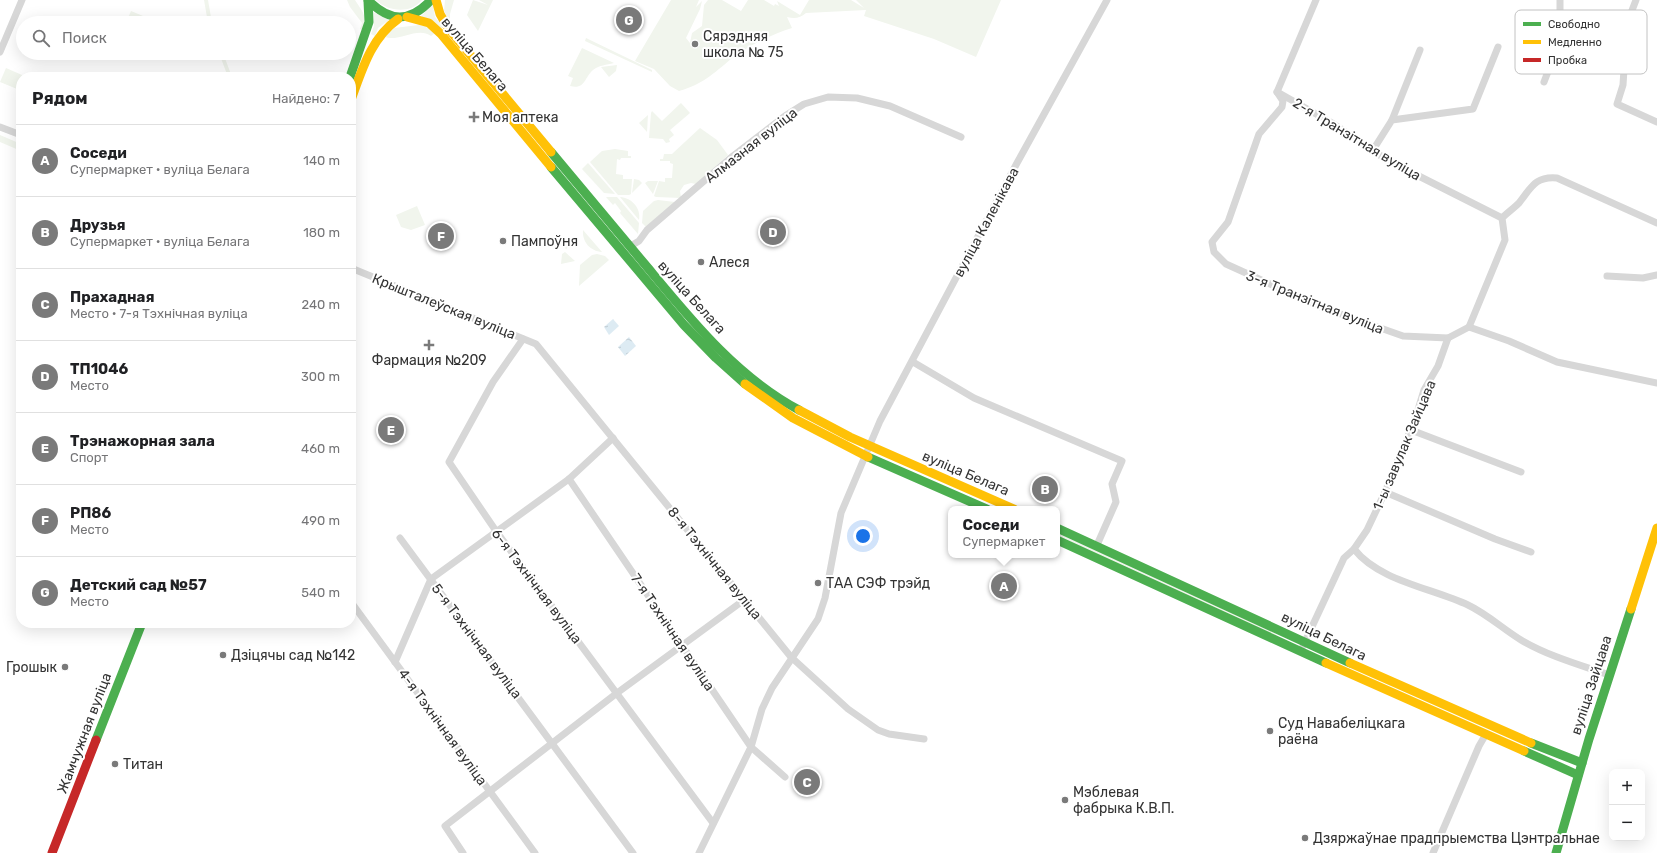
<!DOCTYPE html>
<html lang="ru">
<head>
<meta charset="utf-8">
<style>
	:root { --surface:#fff; --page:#f6f6f6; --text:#202124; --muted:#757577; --line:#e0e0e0; --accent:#7a7a7a }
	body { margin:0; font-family:Rubik,sans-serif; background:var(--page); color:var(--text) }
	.controls { position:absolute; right:12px; bottom:12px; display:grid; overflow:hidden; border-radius:8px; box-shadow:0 4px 16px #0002 }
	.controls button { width:36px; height:36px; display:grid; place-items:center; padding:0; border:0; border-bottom:1px solid var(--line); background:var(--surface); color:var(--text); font:20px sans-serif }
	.you { position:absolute; left:863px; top:536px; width:14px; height:14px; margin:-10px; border:3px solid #fff; border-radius:50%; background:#1a73e8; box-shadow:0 0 0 6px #1a73e833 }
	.badge { display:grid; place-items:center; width:26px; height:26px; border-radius:50%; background:var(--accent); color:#fff; font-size:13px; font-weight:700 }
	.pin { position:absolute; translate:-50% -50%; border:2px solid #fff; box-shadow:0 1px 4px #0006 }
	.popup { position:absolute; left:948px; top:506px; width:112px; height:52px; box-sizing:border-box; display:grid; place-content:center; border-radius:8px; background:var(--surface); filter:drop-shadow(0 1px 3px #0005); font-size:13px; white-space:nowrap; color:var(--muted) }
	.popup b { font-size:15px; color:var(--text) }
	.popup::after { content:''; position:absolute; left:50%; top:100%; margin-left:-8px; border:8px solid transparent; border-top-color:var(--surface) }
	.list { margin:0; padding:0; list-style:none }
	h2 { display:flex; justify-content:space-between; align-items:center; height:52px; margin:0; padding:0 16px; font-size:17px }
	h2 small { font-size:13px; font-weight:400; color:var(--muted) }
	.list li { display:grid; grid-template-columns:26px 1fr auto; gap:12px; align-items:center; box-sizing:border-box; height:72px; padding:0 16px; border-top:1px solid var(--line) }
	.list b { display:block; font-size:15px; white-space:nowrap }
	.list p { margin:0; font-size:13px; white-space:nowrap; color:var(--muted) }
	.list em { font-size:13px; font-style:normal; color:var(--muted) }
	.icon { flex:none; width:22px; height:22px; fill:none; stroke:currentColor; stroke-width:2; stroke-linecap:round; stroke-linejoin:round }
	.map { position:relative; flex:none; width:1657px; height:853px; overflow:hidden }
	.search { position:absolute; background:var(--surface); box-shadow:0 4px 16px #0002; left:16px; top:16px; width:340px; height:44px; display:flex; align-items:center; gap:10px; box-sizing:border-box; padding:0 14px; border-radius:22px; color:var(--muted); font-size:15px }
	.panel { position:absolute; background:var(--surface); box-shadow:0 4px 16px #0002; left:16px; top:72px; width:340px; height:556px; border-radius:16px }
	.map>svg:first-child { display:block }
</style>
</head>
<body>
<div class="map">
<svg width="1657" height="853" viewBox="0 0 1657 853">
	<defs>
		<pattern id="water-ripples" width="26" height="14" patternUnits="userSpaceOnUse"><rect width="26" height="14" fill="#ddebf3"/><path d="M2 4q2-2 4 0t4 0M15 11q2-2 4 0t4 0" fill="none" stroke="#becad1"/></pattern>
	</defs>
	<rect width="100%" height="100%" fill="#fff"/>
	<g fill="#f1f5ed">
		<polygon points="204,0 208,0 212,23 208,23"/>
		<path d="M347,0H355C363,13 367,14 363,30L360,29L362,23L350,7Z"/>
		<path d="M376,0H422C411,14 388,12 376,0Z"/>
		<polygon points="445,0 454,0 450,14 450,19 448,19 444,11"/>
		<polygon points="473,0 488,5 479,0 493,0 478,31 467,15"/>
		<path d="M671,0H699L696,7L702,1L700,9L686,38L690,43L692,33L702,26L704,5L708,0H722L741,11L748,0H764L774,6L775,4L779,6L777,1L800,15L809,0H851L864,8L856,0H1001L976,57L934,39L864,16L866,10L806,13C800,18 795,19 787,17L792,28C770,35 750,45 731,59C713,74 703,84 679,91L670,86L654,69L635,61Z"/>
		<polygon points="433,5 435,17 443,27 440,29 421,16"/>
		<polygon points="131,11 160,23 126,23"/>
		<polygon points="373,12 389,20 378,28 375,36 371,34 374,26"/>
		<path d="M419,25L425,26L435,33L431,36C418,26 399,42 385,37L384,40L380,39L394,28Z"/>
		<polygon points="586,38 652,70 652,72 585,41"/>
		<path d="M582,48L614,63C606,65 600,65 593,70C584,78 585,90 570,86L573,78L568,76Z"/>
		<polygon points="219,53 223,53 232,77 228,77"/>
		<polygon points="617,65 616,71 609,77 601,67"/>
		<polygon points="6,68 22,75 17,89 0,82"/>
		<polygon points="681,103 690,113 670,130 674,135 669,139 670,142 666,143 663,139 649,138 651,113 652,111 662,121"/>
		<polygon points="648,115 647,132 639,123"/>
		<polygon points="700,128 717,140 728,155 696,184 691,183 684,185 680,191 681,198 656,197 654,196 659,181 665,182 665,178 672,178 673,164 670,163 670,161 660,161 660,159 663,159 664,154 672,154"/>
		<polygon points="0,135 21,144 21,151 0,142"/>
		<polygon points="615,149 628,151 628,156 631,156 631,158 621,158 620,160 617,159 616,174 623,175 623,179 632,179 631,194 629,195 618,195 590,162 602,151"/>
		<polygon points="588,163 615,194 604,193 582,169"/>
		<polygon points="634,179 639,180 642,183 632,193"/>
		<polygon points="648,181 658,181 653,194 645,183"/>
		<polygon points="606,197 617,197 639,223 638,234 620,213 621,211 615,203 613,205"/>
		<path d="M620,197C632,198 641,208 639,220Z"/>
		<polygon points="658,200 675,202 646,227 642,223 643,211 654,201"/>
		<polygon points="417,206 425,225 411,230 401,227 396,215"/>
		<path d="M583,230L602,252C590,251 582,242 583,230Z"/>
		<polygon points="563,240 577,241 566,249 563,246"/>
		<polygon points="565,252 575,261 561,264 562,254"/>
		<polygon points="597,254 605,256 609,260 579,286 580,265 592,255"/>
		<polygon points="1057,533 1269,628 1281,639 1057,537"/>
	</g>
	<g fill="url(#water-ripples)">
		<polygon points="613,319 619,326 609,335 604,327"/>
		<polygon points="629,337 636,346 625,356 618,347"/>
	</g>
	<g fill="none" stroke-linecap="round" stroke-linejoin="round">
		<g stroke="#d7d7d7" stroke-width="7">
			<polyline points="1636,0 1616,52 1624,69 1623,85 1617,104 1657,122"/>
			<polyline points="0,52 22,0"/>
			<polyline points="1544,82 1560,40 1560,0"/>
			<polyline points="1277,92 1283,101 1282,107 1259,134 1228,222 1212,242 1214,252 1226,264 1321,307 1403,336 1448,338 1469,327 1509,341 1557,362 1657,383"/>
			<polyline points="1277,92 1316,0"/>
			<polyline points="1279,93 1332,123 1387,160 1502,218"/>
			<polyline points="1392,120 1420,50"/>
			<polyline points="0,127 21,135"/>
			<polyline points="1373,150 1392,120 1473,109 1498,47"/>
			<polyline points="629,247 639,241 647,230 733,156 785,116 804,104 828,97 857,98 890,106 961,137"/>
			<polyline points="351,268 536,344 791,657 848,709 878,730 889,734 924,739"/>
			<polyline points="1607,276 1643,278 1657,275"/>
			<path d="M1469,327L1505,240L1502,218C1507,213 1514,208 1519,203C1531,188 1535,176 1557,178L1657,223"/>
			<path d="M1448,338L1438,366L1424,390L1416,416L1385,492L1367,530L1354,549C1379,581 1432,588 1468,605C1487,614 1503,629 1521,640C1548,656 1580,665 1609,675"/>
			<polyline points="523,339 493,382 449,462 496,531 713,823"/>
			<polyline points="913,362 974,398 1122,461 1112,484 1116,502 1097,545"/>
			<polyline points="1411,430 1521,472"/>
			<polyline points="569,479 751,747 785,777"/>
			<polyline points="1385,492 1495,539 1531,552"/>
			<polyline points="400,538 633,853"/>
			<polyline points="351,602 535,853"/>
			<polyline points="1303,646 1344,558 1354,549"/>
			<polyline points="395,662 431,579 569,479 613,438"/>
			<polyline points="463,853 445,826 617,693 744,600"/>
			<polyline points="699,853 751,747 762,709 772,688 818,619 825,598 841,513 880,421 1017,163 1107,0"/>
			<polyline points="1433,853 1479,746 1486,734"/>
		</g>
		<g stroke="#4caf50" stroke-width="9">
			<path d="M368,0C389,22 410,23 431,0"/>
			<polyline points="350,77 369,22 368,1"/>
			<path d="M551,152C583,190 615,229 648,268C692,321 737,377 799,410"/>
			<polyline points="551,167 684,325 716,358 745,384"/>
			<polyline points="868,457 987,509"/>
			<polyline points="1057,528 1350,663"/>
			<polyline points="1057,540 1326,663"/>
			<polyline points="96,740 142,623"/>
			<polyline points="1531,743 1582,763"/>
			<polyline points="1524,751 1578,775"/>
			<polyline points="1556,853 1589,739 1631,609"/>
		</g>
		<g stroke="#ffc107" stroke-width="9">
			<polyline points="436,0 440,14 448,28 551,152"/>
			<polyline points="407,17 429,23 441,34 551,167"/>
			<path d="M351,100C362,70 371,38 398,19"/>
			<polyline points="745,384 793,418 868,457"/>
			<polyline points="799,410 850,437 1014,509"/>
			<polyline points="1631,609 1657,528"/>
			<polyline points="1326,663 1524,751"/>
			<polyline points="1350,663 1531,743"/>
		</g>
		<polyline stroke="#c62828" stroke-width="9" points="52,853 96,740"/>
	</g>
	<g fill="#7a7a7a" stroke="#fff" stroke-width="1.5">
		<circle cx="695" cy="44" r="4"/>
		<path d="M472 111h4v4h4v4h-4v4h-4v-4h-4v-4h4z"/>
		<circle cx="503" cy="241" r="4"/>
		<circle cx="701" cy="262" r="4"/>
		<path d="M427 339h4v4h4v4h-4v4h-4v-4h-4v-4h4z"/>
		<circle cx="818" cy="583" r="4"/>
		<circle cx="223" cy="655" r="4"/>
		<circle cx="65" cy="667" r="4"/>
		<circle cx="1270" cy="731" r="4"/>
		<circle cx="115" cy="764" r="4"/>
		<circle cx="1065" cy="800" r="4"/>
		<circle cx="1305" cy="838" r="4"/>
	</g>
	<g text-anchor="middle" stroke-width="4" stroke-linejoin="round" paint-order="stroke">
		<g font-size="14" fill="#333" stroke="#fff" text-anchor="start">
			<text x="703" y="41">Сярэдняя<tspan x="703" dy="16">школа № 75</tspan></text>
			<text x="482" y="122">Моя аптека</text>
			<text x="511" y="246">Пампоўня</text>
			<text x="709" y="267">Алеся</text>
			<text x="429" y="365" text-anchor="middle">Фармация №209</text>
			<text x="826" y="588">ТАА СЭФ трэйд</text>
			<text x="231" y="660">Дзіцячы сад №142</text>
			<text x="57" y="672" text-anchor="end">Грошык</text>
			<text x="1278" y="728">Суд Навабеліцкага<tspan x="1278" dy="16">раёна</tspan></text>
			<text x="123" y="769">Титан</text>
			<text x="1073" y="797">Мэблевая<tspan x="1073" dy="16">фабрыка К.В.П.</tspan></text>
			<text x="1313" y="843">Дзяржаўнае прадпрыемства Цэнтральнае</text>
		</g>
		<g font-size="14" fill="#333" stroke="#fff">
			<text transform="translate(475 54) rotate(49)" y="5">вуліца Белага</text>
			<text transform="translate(1357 139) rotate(31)" y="5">2-я Транзітная вуліца</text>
			<text transform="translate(751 145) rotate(-38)" y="5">Алмазная вуліца</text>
			<text transform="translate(986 222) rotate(-62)" y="5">вуліца Каленікава</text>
			<text transform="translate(692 297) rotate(48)" y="5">вуліца Белага</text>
			<text transform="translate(1315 302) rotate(22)" y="5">3-я Транзітная вуліца</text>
			<text transform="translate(444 306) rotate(22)" y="5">Крышталеўская вуліца</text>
			<text transform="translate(1404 445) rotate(-67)" y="5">1-ы завулак Зайцава</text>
			<text transform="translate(966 473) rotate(23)" y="5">вуліца Белага</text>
			<text transform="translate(715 563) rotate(51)" y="5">8-я Тэхнічная вуліца</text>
			<text transform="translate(537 586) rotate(53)" y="5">6-я Тэхнічная вуліца</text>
			<text transform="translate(673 632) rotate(56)" y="5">7-я Тэхнічная вуліца</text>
			<text transform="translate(1324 636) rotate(26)" y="5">вуліца Белага</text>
			<text transform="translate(477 641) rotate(53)" y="5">5-я Тэхнічная вуліца</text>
			<text transform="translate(1591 685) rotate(-72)" y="5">вуліца Зайцава</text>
			<text transform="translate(443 727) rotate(54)" y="5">4-я Тэхнічная вуліца</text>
			<text transform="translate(84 733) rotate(-69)" y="5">Жамчужная вуліца</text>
		</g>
	</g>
	<rect x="1515" y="10" width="132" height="64" rx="6" fill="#fff" stroke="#c2c2c2" stroke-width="1"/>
	<rect x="1523" y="22" width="18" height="4" fill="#4caf50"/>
	<rect x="1523" y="40" width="18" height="4" fill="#ffc107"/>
	<rect x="1523" y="58" width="18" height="4" fill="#c62828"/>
	<g font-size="11" fill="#333">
		<text x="1548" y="28">Свободно</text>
		<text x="1548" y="46">Медленно</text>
		<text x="1548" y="64">Пробка</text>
	</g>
</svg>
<div class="controls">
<button>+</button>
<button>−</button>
</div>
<div class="you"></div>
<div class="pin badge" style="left:1004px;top:586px">A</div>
<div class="popup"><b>Соседи</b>Супермаркет</div>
<div class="pin badge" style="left:1045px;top:489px">B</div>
<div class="pin badge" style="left:807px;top:782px">C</div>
<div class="pin badge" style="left:773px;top:232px">D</div>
<div class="pin badge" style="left:391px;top:430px">E</div>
<div class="pin badge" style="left:441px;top:236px">F</div>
<div class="pin badge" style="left:629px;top:20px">G</div>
<div class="search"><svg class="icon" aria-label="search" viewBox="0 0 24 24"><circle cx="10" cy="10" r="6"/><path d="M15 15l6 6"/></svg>Поиск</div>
<section class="panel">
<h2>Рядом<small>Найдено: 7</small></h2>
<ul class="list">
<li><span class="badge">A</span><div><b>Соседи</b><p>Супермаркет · вуліца Белага</p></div><em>140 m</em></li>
<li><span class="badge">B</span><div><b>Друзья</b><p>Супермаркет · вуліца Белага</p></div><em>180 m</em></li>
<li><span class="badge">C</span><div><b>Прахадная</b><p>Место · 7-я Тэхнічная вуліца</p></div><em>240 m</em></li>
<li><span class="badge">D</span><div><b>ТП1046</b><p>Место</p></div><em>300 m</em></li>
<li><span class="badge">E</span><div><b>Трэнажорная зала</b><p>Спорт</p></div><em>460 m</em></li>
<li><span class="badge">F</span><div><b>РП86</b><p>Место</p></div><em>490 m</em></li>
<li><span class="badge">G</span><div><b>Детский сад №57</b><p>Место</p></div><em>540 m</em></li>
</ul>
</section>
</div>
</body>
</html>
